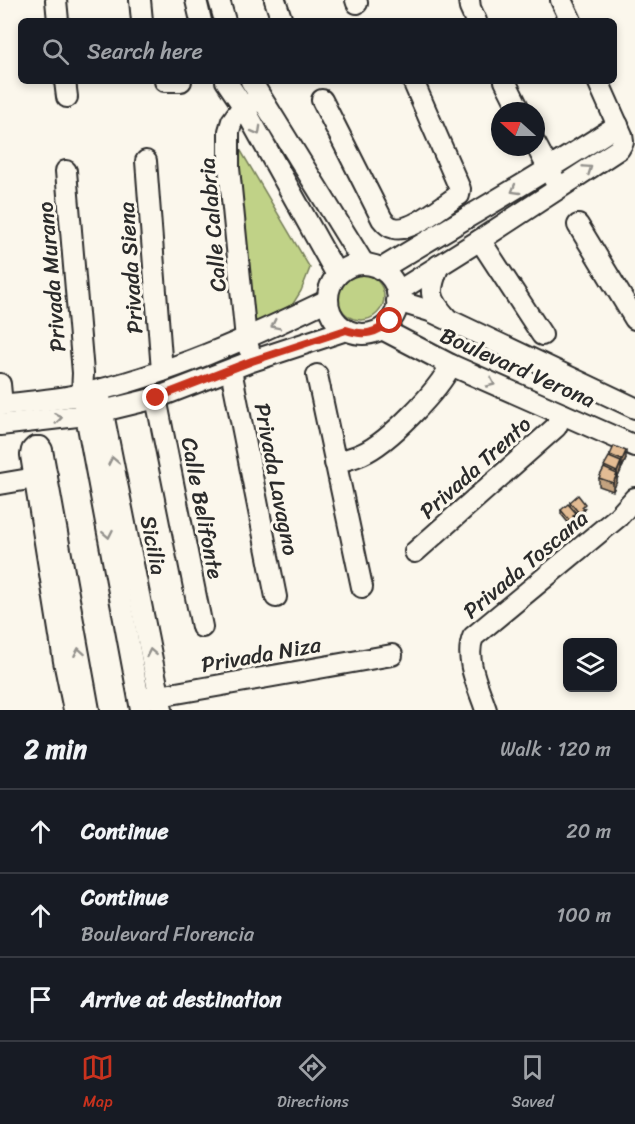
<!DOCTYPE html>
<html lang="en">
<head>
<meta charset="utf-8">
<style>
	:root { --surface:#171b24; --page:#242831; --text:#f1f3f6; --muted:#9ea1a6; --line:#363941; --accent:#c8321e }
	body { margin:0; font-family:Sriracha,sans-serif; background:var(--page); color:var(--text) }
	.controls { position:absolute; right:18px; bottom:18px; display:grid; overflow:hidden; border-radius:9px; box-shadow:0 3px 9px #0003 }
	.controls button { width:54px; height:54px; display:grid; place-items:center; padding:0; border:0; border-bottom:2px solid var(--line); background:var(--surface); color:var(--text); font:30px sans-serif }
	.compass { position:absolute; left:491px; top:102px; width:54px; height:54px; border-radius:50%; background:var(--surface); box-shadow:0 3px 9px #0003; rotate:291deg }
	.stop { position:absolute; width:18px; height:18px; margin:-14px; border:4px solid #c8321e; border-radius:50%; background:#fff }
	.stop.end { background:#c8321e; border-color:#fff; box-shadow:0 2px 6px #0008 }
	.list { margin:0; padding:0; list-style:none }
	h2 { display:flex; justify-content:space-between; align-items:center; height:78px; margin:0; padding:0 24px; font-size:26px }
	h2 small { font-size:20px; font-weight:400; color:var(--muted) }
	.list li { display:grid; grid-template-columns:39px 1fr auto; gap:18px; align-items:center; box-sizing:border-box; height:84px; padding:0 24px; border-top:2px solid var(--line) }
	.list b { display:block; font-size:22px; white-space:nowrap }
	.list p { margin:0; font-size:20px; white-space:nowrap; color:var(--muted) }
	.list em { font-size:20px; font-style:normal; color:var(--muted) }
	.icon { flex:none; width:33px; height:33px; fill:none; stroke:currentColor; stroke-width:2; stroke-linecap:round; stroke-linejoin:round }
	.map { position:relative; flex:none; width:635px; height:710px; overflow:hidden }
	.search { position:absolute; background:var(--surface); box-shadow:0 3px 9px #0003; left:18px; right:18px; top:18px; height:66px; display:flex; align-items:center; gap:15px; box-sizing:border-box; padding:0 21px; border-radius:9px; color:var(--muted); font-size:22px }
	.sheet { height:330px; background:var(--surface) }
	nav { display:flex; justify-content:space-around; align-items:center; box-sizing:border-box; height:84px; border-top:2px solid var(--line); background:var(--surface); font-size:16px; color:var(--muted) }
	nav a { display:grid; justify-items:center; gap:3px }
	nav .on { color:var(--accent) }
	.map>svg:first-child { display:block }
</style>
</head>
<body>
<div class="map">
<svg width="635" height="710" viewBox="0 0 635 710">
	<rect width="100%" height="100%" fill="#fbf7ec"/>
	<filter id="ink" filterUnits="userSpaceOnUse"><feTurbulence type="fractalNoise" baseFrequency=".0167" numOctaves="2"/><feDisplacementMap in="SourceGraphic" scale="12" xChannelSelector="R" yChannelSelector="G"/><feConvolveMatrix kernelMatrix="1 2 1 2 8 2 1 2 1" color-interpolation-filters="sRGB"/></filter>
	<g filter="url(#ink)">
		<g fill="#c0d287" stroke="#767e59" stroke-width="1.5">
			<polygon points="241,151 310,268 301,291 291,307 249,327 234,154"/>
			<circle cx="361" cy="297" r="23"/>
		</g>
		<g fill="none" stroke-linecap="round" stroke-linejoin="round">
			<defs>
				<g id="minor">
					<polyline points="56,0 58,21"/>
					<polyline points="140,0 142,21"/>
					<polyline points="196,0 201,21"/>
					<polyline points="219,0 225,21"/>
					<polyline points="275,0 282,21"/>
					<polyline points="356,0 357,3"/>
					<polyline points="469,0 470,8 476,21"/>
					<polyline points="561,0 571,21"/>
					<polyline points="65,81 67,97"/>
					<polyline points="165,81 181,81"/>
					<polyline points="226,81 243,106 337,275"/>
					<polyline points="251,81 364,264"/>
					<polyline points="505,81 520,111"/>
					<path d="M322,100L382,219C385,223 389,227 394,228C412,233 444,204 459,195L460,189L413,81"/>
					<polyline points="536,145 555,181"/>
					<polyline points="146,161 162,371"/>
					<polyline points="66,171 83,373 82,394 141,710"/>
					<polyline points="578,225 635,319"/>
					<polyline points="480,240 542,335"/>
					<circle cx="363" cy="299" r="35"/>
					<path d="M439,265C429,290 428,297 446,317"/>
					<path d="M381,269C460,221 540,176 618,125"/>
					<polyline points="397,292 480,240 619,149 623,142 622,135 598,81"/>
					<polyline points="397,301 430,311 635,408"/>
					<polyline points="382,329 451,365 635,446"/>
					<polyline points="249,349 246,339 229,168 229,131 232,121 243,106 261,100"/>
					<polyline points="231,370 276,597"/>
					<polyline points="317,375 362,587"/>
					<polyline points="0,384 2,405"/>
					<polyline points="100,398 162,710"/>
					<polyline points="156,398 202,627"/>
					<path d="M0,405C27,402 56,400 82,394C168,375 249,338 328,300"/>
					<polyline points="0,425 86,415 156,398 252,361 346,330"/>
					<path d="M335,463C344,460 353,458 362,454C389,442 438,391 451,365"/>
					<polyline points="0,484 47,476"/>
					<polyline points="415,552 556,427 562,414"/>
					<polyline points="148,698 392,655"/>
					<polyline points="74,710 64,661 31,455 32,450 35,447 40,447 42,450 89,710"/>
					<path d="M486,710C479,688 464,660 473,637L618,517L635,498"/>
				</g>
			</defs>
			<use href="#minor" stroke="#2b2b2b" stroke-width="24"/>
			<use href="#minor" stroke="#fbf7ec" stroke-width="20"/>
		</g>
		<g fill="#c3a27f" stroke="#2b2b2b" stroke-width="1.5">
			<polygon points="610,455 626,459 622,468 621,468 621,470 617,479 613,491 599,486 599,478 610,457"/>
			<polygon points="570,502 585,508 584,509 584,513 579,517 576,513 575,521 570,525 561,514 561,510 570,506"/>
		</g>
		<g fill="#9f8468" stroke="#2b2b2b" stroke-width="1.5">
			<polygon points="626,451 626,459 622,468 622,460"/>
			<polygon points="621,462 621,470 617,479 617,472"/>
			<polygon points="617,474 617,481 613,491 613,483"/>
			<polygon points="584,509 584,513 579,517 579,513"/>
			<polygon points="576,513 575,521 570,525 570,521 573,516"/>
		</g>
		<g fill="#e3bc94" stroke="#2b2b2b" stroke-width="1.5">
			<polygon points="614,446 626,451 622,460 610,455"/>
			<polygon points="609,457 621,462 617,472 604,466"/>
			<polygon points="604,468 617,474 613,483 599,478"/>
			<polygon points="578,495 585,504 582,507 584,509 579,513 570,502"/>
			<polygon points="568,504 576,513 573,516 575,517 570,521 561,510"/>
		</g>
		<defs><path id="oneway-chevron" d="M-2-3.5L2.5 0L-2 3.5" fill="none" stroke-width="1.6" stroke-linecap="round" stroke-linejoin="round" transform="scale(1.5)"/></defs>
		<g stroke="#93918c">
			<use href="#oneway-chevron" transform="translate(257 131) rotate(61)"/>
			<use href="#oneway-chevron" transform="translate(588 169) rotate(-34)"/>
			<use href="#oneway-chevron" transform="translate(515 190) rotate(150)"/>
			<use href="#oneway-chevron" transform="translate(275 325) rotate(154)"/>
			<use href="#oneway-chevron" transform="translate(491 383) rotate(24)"/>
			<use href="#oneway-chevron" transform="translate(58 418) rotate(-7)"/>
			<use href="#oneway-chevron" transform="translate(113 461) rotate(-101)"/>
			<use href="#oneway-chevron" transform="translate(108 534) rotate(79)"/>
			<use href="#oneway-chevron" transform="translate(79 652) rotate(-100)"/>
			<use href="#oneway-chevron" transform="translate(151 653) rotate(-101)"/>
		</g>
	</g>
	<g fill="none" stroke-linecap="round" stroke-linejoin="round" filter="url(#ink)">
		<path stroke="#c8321e" stroke-width="8" d="M156,398L252,361L346,330C364,336 376,334 390,321"/>
	</g>
	<g text-anchor="middle" stroke-width="6" stroke-linejoin="round" paint-order="stroke">
		<g font-size="22" fill="#2b2b2b" stroke="#fbf7ec">
			<text transform="translate(212 225) rotate(-95)" y="8">Calle Calabria</text>
			<text transform="translate(130 268) rotate(-94)" y="8">Privada Siena</text>
			<text transform="translate(51 277) rotate(-95)" y="8">Privada Murano</text>
			<text transform="translate(518 367) rotate(24)" y="8">Boulevard Verona</text>
			<text transform="translate(475 467) rotate(-42)" y="8">Privada Trento</text>
			<text transform="translate(277 479) rotate(79)" y="8">Privada Lavagno</text>
			<text transform="translate(203 508) rotate(79)" y="8">Calle Belifonte</text>
			<text transform="translate(154 545) rotate(79)" y="8">Sicilia</text>
			<text transform="translate(525 564) rotate(-40)" y="8">Privada Toscana</text>
			<text transform="translate(261 654) rotate(-10)" y="8">Privada Niza</text>
		</g>
	</g>
</svg>
<div class="controls">
<button><svg class="icon" aria-label="layers" viewBox="0 0 24 24"><path d="M12 4l9 5-9 5-9-5zM3 14l9 5 9-5"/></svg></button>
</div>
<svg class="compass" viewBox="-18 -18 36 36"><path d="M0-13l5 13h-10z" fill="#e53935"/><path d="M0 13l5-13h-10z" fill="#9ea1a6"/></svg>
<div class="stop" style="left:390px;top:321px"></div>
<div class="stop end" style="left:156px;top:398px"></div>
<div class="search"><svg class="icon" aria-label="search" viewBox="0 0 24 24"><circle cx="10" cy="10" r="6"/><path d="M15 15l6 6"/></svg>Search here</div>
</div>
<section class="sheet">
<h2>2 min<small>Walk · 120 m</small></h2>
<ul class="list">
<li><svg class="icon" aria-label="ahead" viewBox="0 0 24 24"><path d="M12 20V5M6 11l6-6 6 6"/></svg><div><b>Continue</b></div><em>20 m</em></li>
<li><svg class="icon" aria-label="ahead" viewBox="0 0 24 24"><path d="M12 20V5M6 11l6-6 6 6"/></svg><div><b>Continue</b><p>Boulevard Florencia</p></div><em>100 m</em></li>
<li><svg class="icon" aria-label="arrive" viewBox="0 0 24 24"><path d="M6 21V4h12l-3 4 3 4H6"/></svg><div><b>Arrive at destination</b></div></li>
</ul>
</section>
<nav>
<a class="on"><svg class="icon" aria-label="map" viewBox="0 0 24 24"><path d="M3 6l6-2 6 2 6-2v14l-6 2-6-2-6 2zM9 4v14M15 6v14"/></svg>Map</a>
<a><svg class="icon" aria-label="directions" viewBox="0 0 24 24"><path d="M12 3l9 9-9 9-9-9zM9 14v-3h6M13 9l2 2-2 2"/></svg>Directions</a>
<a><svg class="icon" aria-label="saved" viewBox="0 0 24 24"><path d="M7 4h10v16l-5-4-5 4z"/></svg>Saved</a>
</nav>
</body>
</html>
